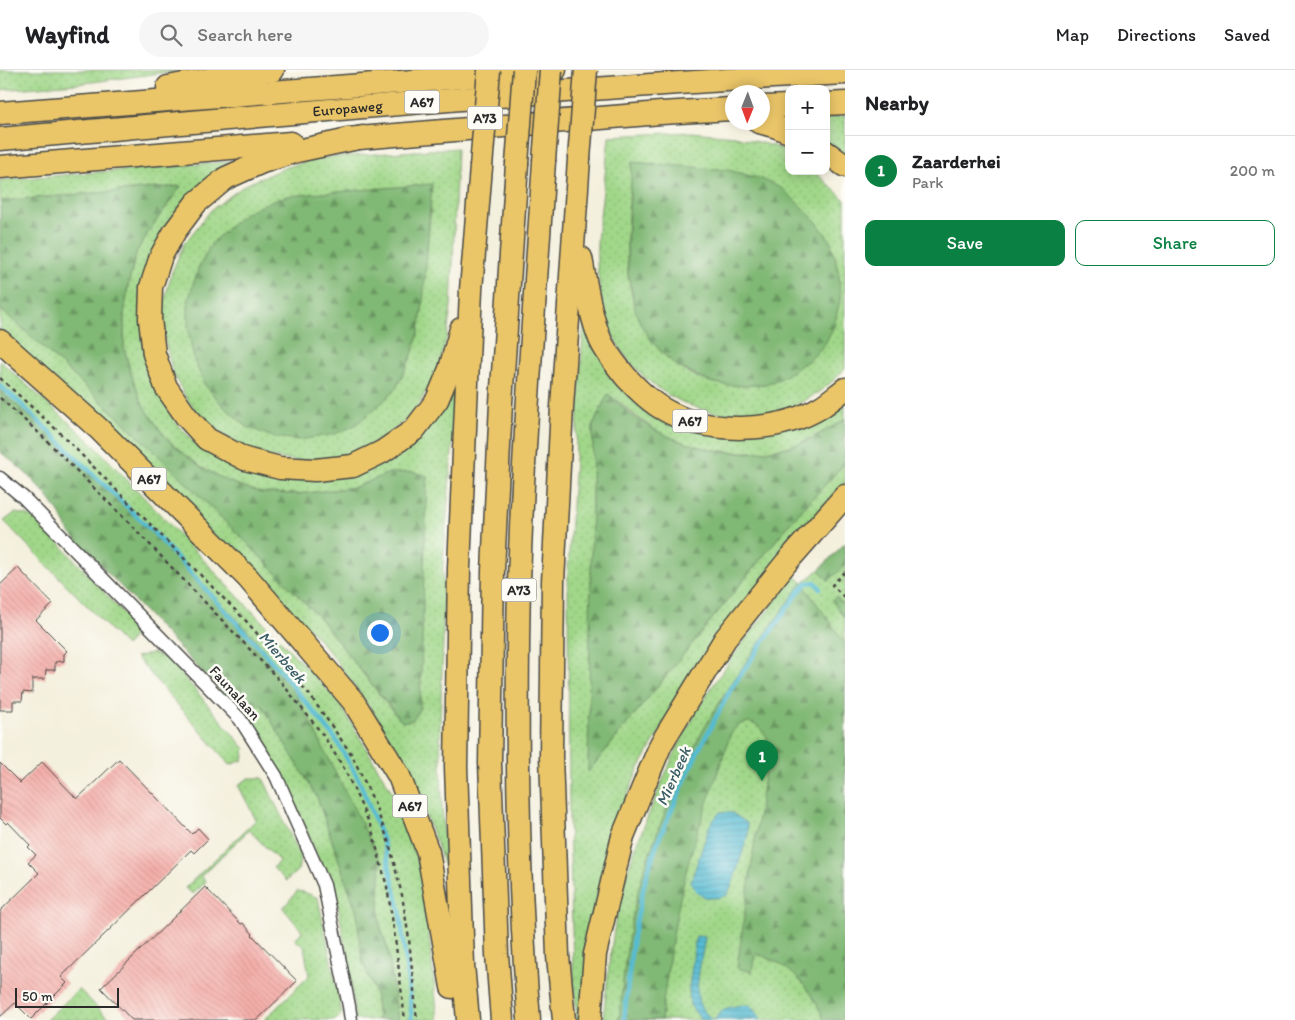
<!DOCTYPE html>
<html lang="en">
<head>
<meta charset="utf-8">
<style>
	:root { --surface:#fff; --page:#f6f6f6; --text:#202124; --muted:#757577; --line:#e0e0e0; --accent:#0b8043 }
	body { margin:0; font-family:Itim,sans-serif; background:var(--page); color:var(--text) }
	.controls { position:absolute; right:15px; top:15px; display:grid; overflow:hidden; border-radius:10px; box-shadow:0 2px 12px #0003 }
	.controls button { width:45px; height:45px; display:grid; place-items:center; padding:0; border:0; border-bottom:1px solid var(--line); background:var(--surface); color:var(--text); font:25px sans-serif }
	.compass { position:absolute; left:725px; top:15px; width:45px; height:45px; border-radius:50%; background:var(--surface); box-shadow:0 2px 12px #0003; rotate:181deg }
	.scale { position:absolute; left:15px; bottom:12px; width:104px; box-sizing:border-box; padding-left:5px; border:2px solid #2b2b2b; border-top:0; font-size:14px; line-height:18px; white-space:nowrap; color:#2b2b2b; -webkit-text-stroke:4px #fdfcf7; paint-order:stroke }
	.you { position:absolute; left:379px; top:562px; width:18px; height:18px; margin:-12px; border:4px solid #fff; border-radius:50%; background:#1a73e8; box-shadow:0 0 0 8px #1a73e833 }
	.badge { display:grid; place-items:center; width:32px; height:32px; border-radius:50%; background:var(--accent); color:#fff; font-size:16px; font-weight:700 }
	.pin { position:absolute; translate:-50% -41px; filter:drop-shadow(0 1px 2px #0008) }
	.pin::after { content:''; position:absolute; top:26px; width:18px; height:15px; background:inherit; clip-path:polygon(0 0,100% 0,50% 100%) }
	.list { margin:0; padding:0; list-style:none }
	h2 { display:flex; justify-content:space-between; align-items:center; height:65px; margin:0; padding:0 20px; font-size:21px }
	h2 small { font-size:16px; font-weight:400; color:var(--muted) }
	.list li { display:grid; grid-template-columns:32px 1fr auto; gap:15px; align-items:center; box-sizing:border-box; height:70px; padding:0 20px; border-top:1px solid var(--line) }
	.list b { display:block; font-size:19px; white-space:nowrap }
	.list p { margin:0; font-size:16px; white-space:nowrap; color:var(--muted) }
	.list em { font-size:16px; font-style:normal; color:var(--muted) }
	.actions { display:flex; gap:10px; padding:15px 20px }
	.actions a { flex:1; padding:11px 0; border:1px solid var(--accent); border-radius:10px; text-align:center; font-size:18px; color:var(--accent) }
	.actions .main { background:var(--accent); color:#fff }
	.icon { flex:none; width:28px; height:28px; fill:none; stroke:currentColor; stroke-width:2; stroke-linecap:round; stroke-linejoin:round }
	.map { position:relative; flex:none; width:845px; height:950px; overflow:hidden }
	header { display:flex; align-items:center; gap:30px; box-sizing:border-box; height:70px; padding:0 25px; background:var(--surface); border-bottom:1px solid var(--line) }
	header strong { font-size:24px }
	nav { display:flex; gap:28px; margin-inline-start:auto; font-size:18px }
	.search { width:350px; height:45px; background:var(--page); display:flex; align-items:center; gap:12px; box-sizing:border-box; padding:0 18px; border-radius:28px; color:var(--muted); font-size:19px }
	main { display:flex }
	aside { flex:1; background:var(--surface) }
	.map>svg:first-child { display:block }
</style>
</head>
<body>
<header>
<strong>Wayfind</strong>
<div class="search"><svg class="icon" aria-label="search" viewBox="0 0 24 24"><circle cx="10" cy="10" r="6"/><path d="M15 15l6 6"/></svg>Search here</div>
<nav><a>Map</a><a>Directions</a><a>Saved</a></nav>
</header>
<main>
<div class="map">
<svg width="845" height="950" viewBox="0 0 845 950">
	<defs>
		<pattern id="green-dots" width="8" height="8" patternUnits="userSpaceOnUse" patternTransform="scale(1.25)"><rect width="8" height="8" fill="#a0d789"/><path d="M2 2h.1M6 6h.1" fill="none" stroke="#8ab976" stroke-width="1.8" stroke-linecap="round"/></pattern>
		<pattern id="forest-firs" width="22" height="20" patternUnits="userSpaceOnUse" patternTransform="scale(1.25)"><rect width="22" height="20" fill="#80b875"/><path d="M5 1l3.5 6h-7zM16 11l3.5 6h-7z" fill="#699660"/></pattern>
		<pattern id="water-rules" width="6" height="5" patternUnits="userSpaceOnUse" patternTransform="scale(1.25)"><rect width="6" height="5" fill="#55bbd3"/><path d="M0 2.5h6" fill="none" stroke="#4798ab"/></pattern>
		<pattern id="building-back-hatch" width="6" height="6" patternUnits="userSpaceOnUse" patternTransform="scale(1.25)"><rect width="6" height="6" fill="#f5afaa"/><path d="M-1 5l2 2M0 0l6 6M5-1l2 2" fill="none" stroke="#d29792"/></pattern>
	</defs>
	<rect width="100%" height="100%" fill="#fdfcf7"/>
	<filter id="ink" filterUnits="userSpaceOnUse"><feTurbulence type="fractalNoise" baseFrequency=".02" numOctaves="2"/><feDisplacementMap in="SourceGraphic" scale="10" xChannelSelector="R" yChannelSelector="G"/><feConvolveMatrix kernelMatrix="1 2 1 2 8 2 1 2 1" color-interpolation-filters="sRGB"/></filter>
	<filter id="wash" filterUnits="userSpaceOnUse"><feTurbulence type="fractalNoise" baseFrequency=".0096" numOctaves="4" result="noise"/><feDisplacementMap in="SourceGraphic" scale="20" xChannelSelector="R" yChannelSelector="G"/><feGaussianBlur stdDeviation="1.12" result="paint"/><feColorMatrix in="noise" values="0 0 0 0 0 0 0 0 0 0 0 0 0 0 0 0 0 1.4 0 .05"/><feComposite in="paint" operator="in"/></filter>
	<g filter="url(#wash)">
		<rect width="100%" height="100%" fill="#f4f0de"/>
		<g fill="url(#green-dots)" stroke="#66815a" fill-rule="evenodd">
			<polygon points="0,0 185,0 77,14 0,20"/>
			<polygon points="845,46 845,89 826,77 826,48"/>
			<path d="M691,62L734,66L773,76L789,82V101H814L845,130V299C831,314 815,326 796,335C785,340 772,343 760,344C718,348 683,338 650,312C631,296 614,274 607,250C600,226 596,200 597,175C597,163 600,150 601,137C604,114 607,90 609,66ZM630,120L835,187L839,206L840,230L765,314C747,316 729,316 711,312C684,305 658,283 644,259C636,246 630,219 628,204C625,176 628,148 630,120Z"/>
			<path d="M457,78L453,192L451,236L447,267L439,295L430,314L419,334L405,350L386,366L366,378L344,385L328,388L299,391L270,387L239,375L209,356L188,331L173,304L163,262V235L172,202L184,174L211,140L245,115L284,98L320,88ZM431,136L419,262L412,285L396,318L224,337L205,315L194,290L198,199L212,173L242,145Z"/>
			<polygon points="252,90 159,177 163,331 177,354 198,376 229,396 260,407 283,409 374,393 455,301 453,369 443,493 443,572 440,654 442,736 447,805 437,774 409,703 392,673 373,642 335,589 310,559 280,530 0,261 0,239 19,255 147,374 248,474 317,545 386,633 402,652 389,403 356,417 299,424 261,423 227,411 202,398 172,374 160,360 142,333 131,304 124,277 124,245 128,216 136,183 149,161 181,116 0,131 0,110"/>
			<path d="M585,233L624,312L724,363L845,325V349C832,357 819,365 805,371C799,374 793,375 787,377C743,388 693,381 654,359C637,349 624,335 608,324L593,355L589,701L790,453L845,393V413L787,478L679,627L637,702L624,734L582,950H577L573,895L569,748L568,499Z"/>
			<polygon points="0,291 91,372 338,631 398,732 423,809 438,950 398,950 388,880 380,855 379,829 290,612 252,565 105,416 46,360 0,321"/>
			<polygon points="15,443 27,445 40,452 132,553 133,567 126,576 4,451"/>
			<path d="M845,473V950H603C607,912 611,874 618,837C624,808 635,779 646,751C661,714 676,676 697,641C725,593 761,550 795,506L803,513L819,500Z"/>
			<polygon points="153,583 170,590 245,679 243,690 230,695 136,587"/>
			<polygon points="261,633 317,727 357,843 362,890 375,922 378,950 355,950 351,912 338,835 288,717 240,642"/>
			<polygon points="249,708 263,708 301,787 298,800 286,811 273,798 279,791 249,760 201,806 206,812 193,824 185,818 256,750 238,715"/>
			<polygon points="297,821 304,822 318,828 342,943 336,950 264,950 309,906 304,876 295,870 302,861 283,838"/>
			<polygon points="79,919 110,950 46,950"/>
		</g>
		<g fill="url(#forest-firs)" stroke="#567250">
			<polygon points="632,92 728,100 762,109 783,119 816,151 830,170 835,187 839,206 840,230 834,256 825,274 811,289 780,309 765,314 745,316 726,315 710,312 693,304 676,295 663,284 651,270 642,257 636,243 628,203 627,175"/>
			<polygon points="432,114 423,233 419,262 412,285 404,302 396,318 385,330 354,356 335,364 299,370 273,367 247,357 224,337 205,315 194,290 188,258 188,231 198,199 212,173 242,145 269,132 287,126"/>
			<polygon points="181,116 149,161 136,183 128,216 124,245 124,277 131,304 142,333 160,360 172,374 202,398 227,411 261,423 299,424 356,417 389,403 414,402 427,406 420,638 413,650 402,652 317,545 248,474 147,374 19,255 0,239 0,131"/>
			<path d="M0,321L46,360L105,416L252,565L290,612L381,792L379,829L380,855L388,880L398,950H378L375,922L362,890L357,843L317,727L261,634L240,642L69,462C55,429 28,403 0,382Z"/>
			<path d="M608,324C619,333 629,343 640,351C683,379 737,390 787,377C793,375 799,374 805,371C819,365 832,357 845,349V393L790,453L588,702L593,355Z"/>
			<polygon points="845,473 845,495 829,511 819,500"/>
			<path d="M802,513L845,573V950H824C813,920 788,891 755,884L752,902L737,898L767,685V667L758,656L749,652L738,655L731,663C716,709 698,755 686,802C674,850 667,901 661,950H619C623,908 627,867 637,826C642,803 651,780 659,758C669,732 680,706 692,681C723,621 763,567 802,513Z"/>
			<polygon points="836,527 845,536 845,549 832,530"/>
		</g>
		<g fill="url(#water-rules)" stroke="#40737f">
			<path d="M720,742L732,743L747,753L748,765L732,815L727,825C712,831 696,829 691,811L710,755Z"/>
			<path d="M696,866L705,867C703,882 693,922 700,935C703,941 708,946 713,950H701L690,935L689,918Z"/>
			<path d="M745,935H750L762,950H715C719,938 733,936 745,935Z"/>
		</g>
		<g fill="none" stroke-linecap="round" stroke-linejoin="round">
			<g stroke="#55bbd3" stroke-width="4.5">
				<polyline points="0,316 20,333 156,465 278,598 335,668 359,710 383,771 400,841 412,950"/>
				<polyline points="624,950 633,866 645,811 657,773 697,683 732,617 797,524 807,513 815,512 820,518"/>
			</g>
		</g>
		<g id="blocks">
			<g fill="url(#building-back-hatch)">
				<polygon points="18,498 53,534 36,550 67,581 64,584 64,591 55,592 55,600 46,600 45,609 32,609 32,623 23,622 22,631 13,631 13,640 0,640 0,515"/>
				<polygon points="119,689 192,764 198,758 208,769 194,783 191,780 61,907 67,913 31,949 15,933 0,947 0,841 39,803 28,792 36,785 28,777 30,775 8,752 6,754 0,748 0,693 20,713 42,692 77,729"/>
				<polygon points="205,817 241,854 243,853 253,864 252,865 297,911 257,950 132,950 101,918"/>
			</g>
		</g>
	</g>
	<g filter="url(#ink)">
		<use href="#blocks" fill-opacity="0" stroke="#494946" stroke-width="1"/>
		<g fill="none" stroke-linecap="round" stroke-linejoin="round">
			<defs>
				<polyline id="minor" points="0,408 24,428 240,649 276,706 324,815 349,936 351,950"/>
				<g id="motorway">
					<polyline points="168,17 236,4 273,0"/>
					<polyline points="826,34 845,33"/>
					<polyline points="762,37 789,36"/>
					<polyline points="0,43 555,0"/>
					<polyline points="759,52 777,57 789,62"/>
					<polyline points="363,67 297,81 262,92 226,108 196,133 175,161 161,186 151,217 150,249 154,284 166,317 186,346 207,369 245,389 280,398 315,400 353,396 382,382 414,360 437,330 450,299 461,259"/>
					<path id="s1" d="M0,69C281,44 563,18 845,3"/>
					<polyline points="347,69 661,43 732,39"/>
					<polyline points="826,82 845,96"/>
					<polyline points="0,97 291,73"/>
					<path d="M581,188C586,215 590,244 600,269C606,283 617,296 626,307C637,319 649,331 663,339C707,365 777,364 821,337C829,332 837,325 845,319"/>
					<polyline points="0,271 99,359 248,508 353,631 399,706 428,782 452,917"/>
					<polyline points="468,950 463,895 456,697 459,498 471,220 481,97"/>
					<polyline points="502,950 497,884 490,693 493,501 501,333 517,94"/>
					<path d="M529,950C517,805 516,659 519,514C523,373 535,232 544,91"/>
					<polyline points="564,950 558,886 551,686 553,512 562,337 579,89"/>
					<polyline points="590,950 595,884 623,766 661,674 725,569 786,493 845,426"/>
				</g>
			</defs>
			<use href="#minor" stroke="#494946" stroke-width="15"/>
			<use href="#motorway" stroke="#494946" stroke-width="25"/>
			<g stroke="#494946" stroke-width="2.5" stroke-dasharray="4 4" stroke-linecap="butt">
				<polyline points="0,308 59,362 247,552 309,624 352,685 374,732 389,773 402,825 409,869 417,950"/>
				<polyline points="0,328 40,364 136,460 281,612 323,665 345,700 371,757 377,779 387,817 394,860 405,950"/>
				<polyline points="845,502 832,515 845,528"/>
			</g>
			<use href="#minor" stroke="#fff" stroke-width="12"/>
			<use href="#motorway" stroke="#ebc669" stroke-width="22"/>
			<defs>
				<g id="motorway-bridge">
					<polyline points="579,89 586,0"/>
					<polyline points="544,91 551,0"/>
					<polyline points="517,94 524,0"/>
					<polyline points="481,97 489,0"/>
				</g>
			</defs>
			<use href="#motorway-bridge" stroke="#494946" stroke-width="25" stroke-linecap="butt"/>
			<use href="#motorway-bridge" stroke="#ebc669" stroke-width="22"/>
		</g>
	</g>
	<g text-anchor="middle" stroke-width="5" stroke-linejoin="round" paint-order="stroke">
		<g fill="#fdfcf7" stroke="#6a6a68" stroke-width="1">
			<rect x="404.5" y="20.5" width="35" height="23" rx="4"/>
			<rect x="467.5" y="36.5" width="35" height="23" rx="4"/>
			<rect x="672.5" y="339.5" width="35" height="23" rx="4"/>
			<rect x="131.5" y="397.5" width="35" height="23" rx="4"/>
			<rect x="501.5" y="508.5" width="35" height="23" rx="4"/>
			<rect x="392.5" y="724.5" width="35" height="23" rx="4"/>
		</g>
		<g font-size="14" font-weight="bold" fill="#2b2b2b">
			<text x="422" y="37">A67</text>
			<text x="485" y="53">A73</text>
			<text x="690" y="356">A67</text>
			<text x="149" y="414">A67</text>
			<text x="519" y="525">A73</text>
			<text x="410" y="741">A67</text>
		</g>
		<g font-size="15" fill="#2b2b2b" stroke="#fdfcf7">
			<text dy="5" stroke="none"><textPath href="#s1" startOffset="349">Europaweg</textPath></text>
			<text transform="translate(235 623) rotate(48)" y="5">Faunalaan</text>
		</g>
		<g font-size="16" font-style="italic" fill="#3a5d66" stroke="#fdfcf7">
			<text transform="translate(283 587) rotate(49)" y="6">Mierbeek</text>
			<text transform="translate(673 706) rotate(-66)" y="6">Mierbeek</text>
		</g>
	</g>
</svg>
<div class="controls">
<button>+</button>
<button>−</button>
</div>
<svg class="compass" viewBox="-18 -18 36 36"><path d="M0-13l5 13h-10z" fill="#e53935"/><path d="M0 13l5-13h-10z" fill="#757577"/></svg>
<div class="scale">50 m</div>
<div class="you"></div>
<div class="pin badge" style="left:762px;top:711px">1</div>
</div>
<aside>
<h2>Nearby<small></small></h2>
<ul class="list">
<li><span class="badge">1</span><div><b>Zaarderhei</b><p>Park</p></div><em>200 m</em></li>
</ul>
<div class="actions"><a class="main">Save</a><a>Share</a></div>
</aside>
</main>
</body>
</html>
